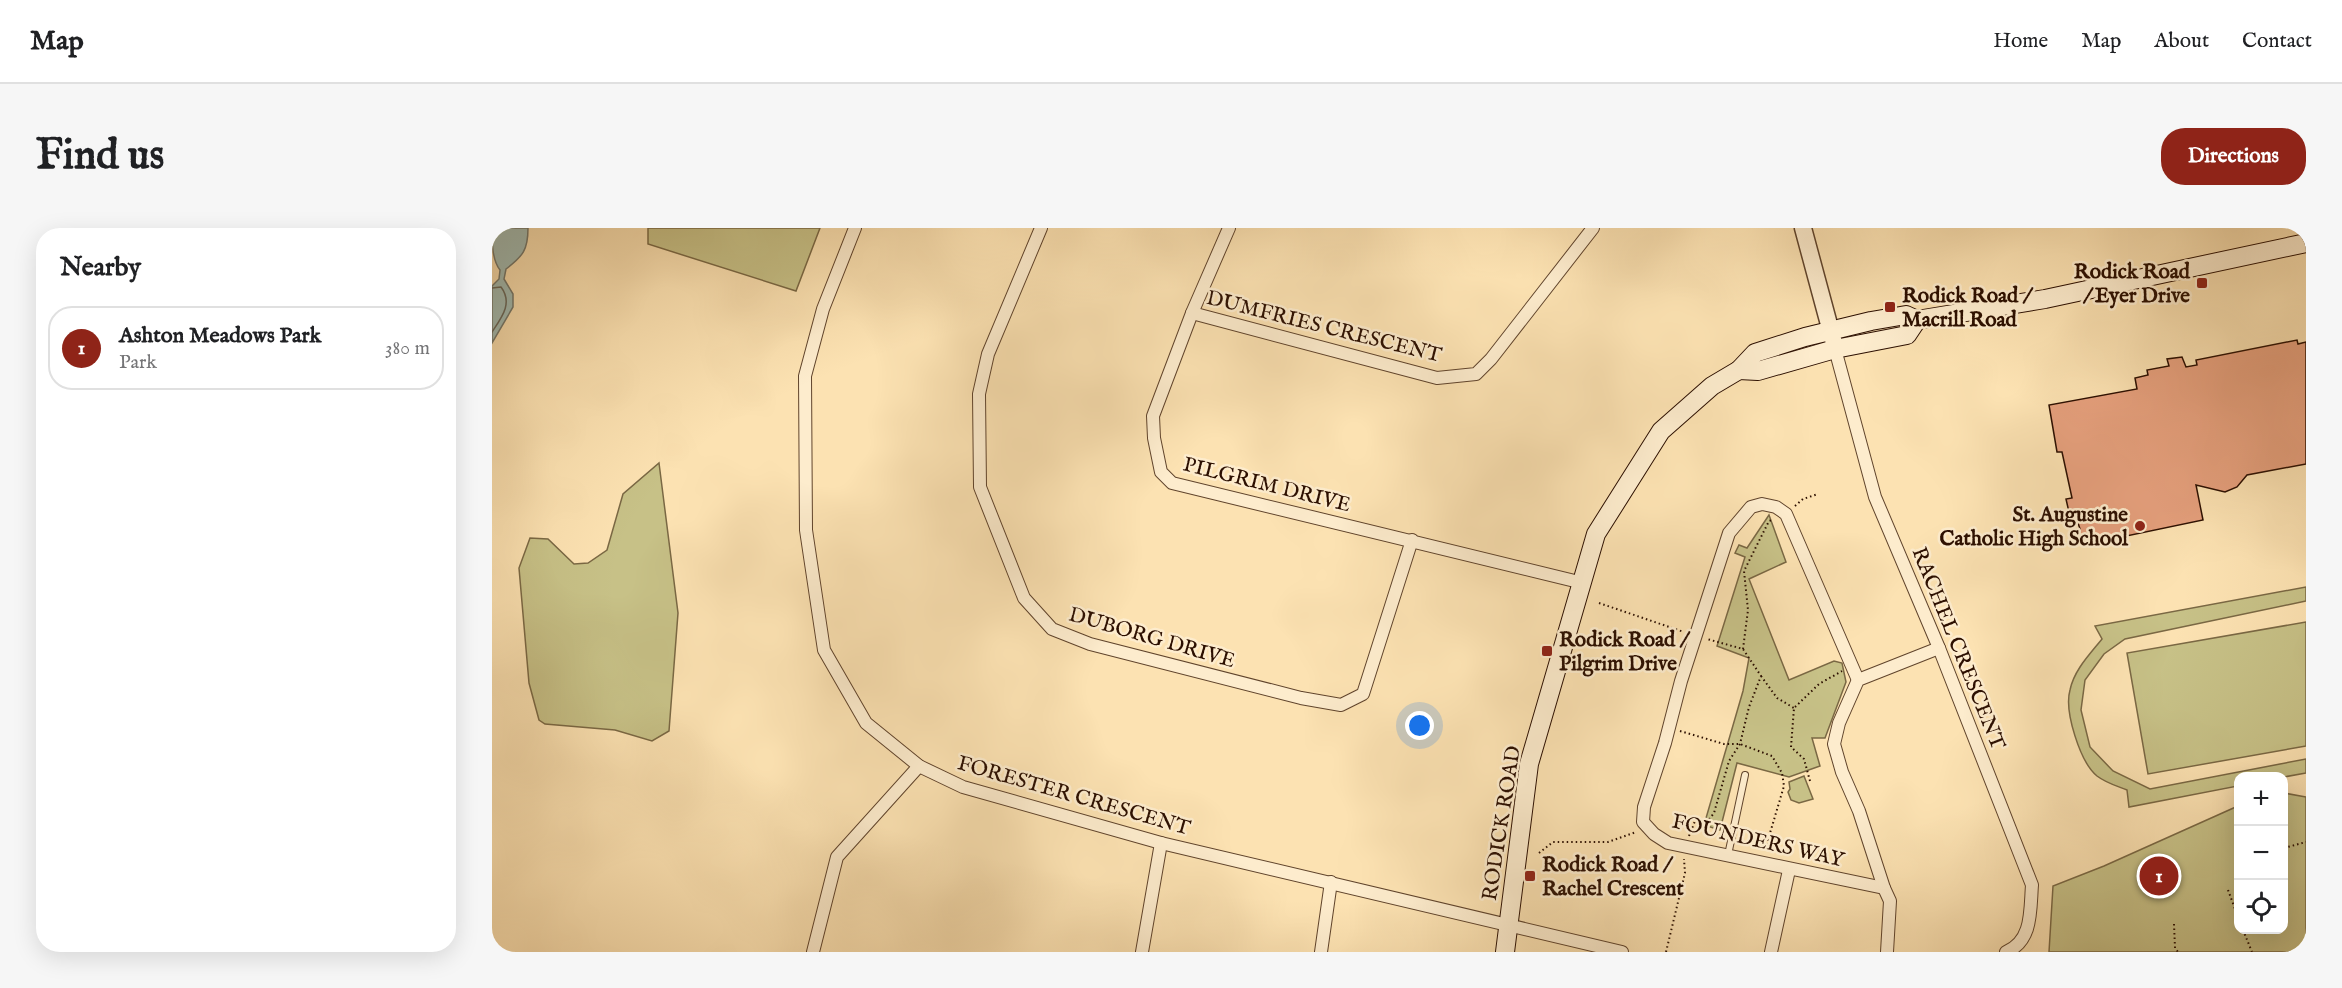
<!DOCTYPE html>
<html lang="en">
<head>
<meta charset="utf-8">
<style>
	:root { --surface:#fff; --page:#f6f6f6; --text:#202124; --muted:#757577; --line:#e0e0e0; --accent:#8f2418 }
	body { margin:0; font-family:"IM FELL English",serif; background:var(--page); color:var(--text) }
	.controls { position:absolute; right:18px; bottom:18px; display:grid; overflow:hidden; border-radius:12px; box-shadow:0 6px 24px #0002 }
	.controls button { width:54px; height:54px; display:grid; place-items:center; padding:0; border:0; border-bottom:2px solid var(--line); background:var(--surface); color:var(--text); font:30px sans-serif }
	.you { position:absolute; left:928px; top:498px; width:21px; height:21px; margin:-15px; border:4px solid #fff; border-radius:50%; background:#1a73e8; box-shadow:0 0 0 9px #1a73e833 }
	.badge { display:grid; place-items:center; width:39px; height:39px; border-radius:50%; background:var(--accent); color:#fff; font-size:20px; font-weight:700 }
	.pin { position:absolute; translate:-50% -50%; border:3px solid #fff; box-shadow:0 2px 6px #0006 }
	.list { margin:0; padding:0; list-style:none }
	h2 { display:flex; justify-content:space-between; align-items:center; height:78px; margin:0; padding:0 24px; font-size:26px }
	h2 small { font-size:20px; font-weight:400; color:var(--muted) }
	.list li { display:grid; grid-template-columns:39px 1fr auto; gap:18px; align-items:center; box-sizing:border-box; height:84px; margin:0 12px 12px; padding:0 12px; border:2px solid var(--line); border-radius:24px }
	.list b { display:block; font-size:22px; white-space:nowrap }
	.list p { margin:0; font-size:20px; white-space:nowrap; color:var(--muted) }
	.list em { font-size:20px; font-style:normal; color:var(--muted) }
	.icon { flex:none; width:33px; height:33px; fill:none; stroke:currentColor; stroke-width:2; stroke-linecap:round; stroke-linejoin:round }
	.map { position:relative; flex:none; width:1814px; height:724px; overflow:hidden; border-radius:24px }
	header { display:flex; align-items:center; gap:36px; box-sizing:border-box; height:84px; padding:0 30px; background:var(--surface); border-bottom:2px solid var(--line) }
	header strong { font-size:28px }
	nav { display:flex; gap:33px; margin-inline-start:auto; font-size:21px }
	.intro { display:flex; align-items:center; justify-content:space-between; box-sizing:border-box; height:144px; padding:0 36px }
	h1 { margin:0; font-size:42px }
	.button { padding:15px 27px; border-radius:24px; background:var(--accent); color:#fff; font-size:21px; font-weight:700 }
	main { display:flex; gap:36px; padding:0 36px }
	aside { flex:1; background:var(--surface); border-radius:24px; box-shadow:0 6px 24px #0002 }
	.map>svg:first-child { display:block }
</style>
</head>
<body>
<header>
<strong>Map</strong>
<nav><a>Home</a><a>Map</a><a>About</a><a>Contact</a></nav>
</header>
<div class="intro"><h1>Find us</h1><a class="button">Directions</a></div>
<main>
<aside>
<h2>Nearby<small></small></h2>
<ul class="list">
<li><span class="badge">1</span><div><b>Ashton Meadows Park</b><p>Park</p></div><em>380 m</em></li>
</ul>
</aside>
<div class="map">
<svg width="1814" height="724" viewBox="0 0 1814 724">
	<rect width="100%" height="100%" fill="#fce2b2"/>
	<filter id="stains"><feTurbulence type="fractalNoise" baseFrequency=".00333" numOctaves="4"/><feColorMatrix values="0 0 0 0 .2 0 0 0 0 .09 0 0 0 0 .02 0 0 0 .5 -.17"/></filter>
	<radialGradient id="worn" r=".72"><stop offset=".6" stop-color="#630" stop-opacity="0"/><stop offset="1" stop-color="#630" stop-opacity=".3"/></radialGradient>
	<g fill="#c7c187" stroke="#7a6844" stroke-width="1.5">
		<polygon points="156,0 328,0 304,63 156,16"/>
		<polygon points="167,235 186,385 177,503 160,513 123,502 53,496 47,492 37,455 27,340 38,310 56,311 82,336 96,335 115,322 131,266"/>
		<polygon points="1277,287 1294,334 1257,351 1297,452 1342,433 1350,435 1354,454 1333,510 1320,510 1328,538 1297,549 1245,535 1228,602 1212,597 1251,463 1257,430 1225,418 1253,329 1243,325 1247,317 1255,320"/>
		<path d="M1814,359V373L1633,411L1612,426L1593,452L1589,482L1598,519L1621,543L1658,561L1814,531V545L1792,549L1746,548V558L1637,579L1635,562C1625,558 1614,555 1605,548C1588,534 1572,483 1578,462C1582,442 1598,426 1610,411L1603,398Z"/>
		<polygon points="1814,394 1814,518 1656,546 1635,425"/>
		<polygon points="1312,548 1321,571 1307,575 1299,572 1296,564 1298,561 1297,554"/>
		<polygon points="1792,565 1814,569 1814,724 1557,724 1561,658 1612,638 1746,578 1746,702 1792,702"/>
	</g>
	<path fill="#a1bcb4" stroke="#72776c" stroke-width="1.5" d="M0,0H36C36,22 31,28 14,41L12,51L21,66V79L0,115V58L7,51L8,42C0,32 0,14 0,0Z"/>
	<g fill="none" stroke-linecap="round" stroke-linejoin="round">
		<path stroke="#66665a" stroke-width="1.5" d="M0,60L9,59C21,75 10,89 0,104"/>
	</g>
	<polygon fill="#e6a07d" stroke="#2c0f00" stroke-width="1.5" points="1805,112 1806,116 1814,114 1814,236 1755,247 1745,259 1733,264 1704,257 1711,292 1601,315 1599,313 1584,317 1582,302 1588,301 1585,292 1579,293 1574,271 1580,270 1570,224 1565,224 1557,177 1645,161 1643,150 1656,147 1655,142 1677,138 1675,131 1690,129 1694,139 1705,137 1704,132"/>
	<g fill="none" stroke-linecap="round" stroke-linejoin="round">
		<defs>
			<polyline id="service" points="1236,627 1253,547"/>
			<g id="minor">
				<polyline points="363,0 331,81 313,148 314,302 332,422 374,495 427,538 471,559 669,615 1130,724"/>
				<polyline points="549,0 496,126 487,166 488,259 532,370 560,401 598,416 809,470 849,477 871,466 920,312"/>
				<polyline points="737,0 700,85 661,188 662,210 669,244 680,255 1091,355"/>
				<polyline points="700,85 945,150 984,146 999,131 1101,0"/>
				<path d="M1343,121L1383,269L1447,420L1540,657C1538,682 1541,713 1514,724"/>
				<polyline points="1366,452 1294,286 1284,279 1270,276 1259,279 1237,305 1189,453 1173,515 1152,579 1151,594 1162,606 1176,615 1392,660"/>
				<polyline points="321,724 345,629 427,538"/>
				<polyline points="650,724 669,615"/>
				<polyline points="829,724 839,654"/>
				<polyline points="1279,724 1297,642"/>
				<polyline points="1395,724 1398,673 1392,660 1367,583 1350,544 1342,516 1347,495 1366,452 1447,420"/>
			</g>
			<polyline id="tertiary" points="1311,0 1342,115"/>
			<g id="secondary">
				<polyline points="1247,142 1266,143 1343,121 1415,107 1425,92"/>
				<polyline points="1013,724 1037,536 1104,306 1169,203 1220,158 1247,142 1263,125 1313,109 1379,93 1414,87 1425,92 1553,71 1814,15"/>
			</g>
		</defs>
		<use href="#service" stroke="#60442c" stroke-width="8"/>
		<use href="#minor" stroke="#60442c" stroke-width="14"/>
		<use href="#tertiary" stroke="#60442c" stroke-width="19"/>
		<use href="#secondary" stroke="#2c0f00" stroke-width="20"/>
		<g stroke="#2c0f00" stroke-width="2" stroke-dasharray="1.5 3" stroke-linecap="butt">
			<polyline points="1303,278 1311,271 1326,266"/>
			<polyline points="1107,375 1192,404"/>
			<polyline points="1251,421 1256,382 1252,343 1277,293 1280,292"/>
			<polyline points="1269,448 1285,470 1302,480"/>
			<polyline points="1188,503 1232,516 1248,516 1280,528 1290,545 1292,558 1273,622"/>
			<polyline points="1318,553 1312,531 1299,519 1302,480 1327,456 1350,443"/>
			<polyline points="1197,608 1203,593 1215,594 1222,585 1237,533 1248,516 1257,479 1269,448 1251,421 1215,411"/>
			<polyline points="1792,620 1814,614"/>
			<polyline points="1047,625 1061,614 1116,614 1144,604"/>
			<polyline points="1736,662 1746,689"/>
			<polyline points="1682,696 1683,720 1686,724"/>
			<polyline points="1751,702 1760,724"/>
			<polyline points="1174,724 1193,645 1192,631"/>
		</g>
		<use href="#service" stroke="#fdeccd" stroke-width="6"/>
		<use href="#minor" stroke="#fdeccd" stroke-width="12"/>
		<use href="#tertiary" stroke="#fdeccd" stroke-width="16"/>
		<use href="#secondary" stroke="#fdeccd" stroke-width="18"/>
	</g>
	<g fill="#8f2418" stroke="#fdeccd" stroke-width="2">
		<rect x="1704" y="49" width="12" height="12" rx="3"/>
		<rect x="1392" y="73" width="12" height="12" rx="3"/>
		<circle cx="1648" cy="298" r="6"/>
		<rect x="1049" y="417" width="12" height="12" rx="3"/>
		<rect x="1032" y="642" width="12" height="12" rx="3"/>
	</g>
	<g text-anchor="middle" stroke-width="5" stroke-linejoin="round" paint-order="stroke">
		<g font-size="21" font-weight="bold" fill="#2c0f00" stroke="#fdeccd" text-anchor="start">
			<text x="1698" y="50" text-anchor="end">Rodick Road<tspan x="1698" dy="24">/ Eyer Drive</tspan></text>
			<text x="1410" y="74">Rodick Road /<tspan x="1410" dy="24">Macrill Road</tspan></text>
			<text x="1636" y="293" text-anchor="end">St. Augustine<tspan x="1636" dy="24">Catholic High School</tspan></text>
			<text x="1067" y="418">Rodick Road /<tspan x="1067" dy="24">Pilgrim Drive</tspan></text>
			<text x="1050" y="643">Rodick Road /<tspan x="1050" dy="24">Rachel Crescent</tspan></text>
		</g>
		<g font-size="21" fill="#2c0f00" stroke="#fdeccd">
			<text transform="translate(832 98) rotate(14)" y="7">DUMFRIES CRESCENT</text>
			<text transform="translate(775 256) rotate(14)" y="7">PILGRIM DRIVE</text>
			<text transform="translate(660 409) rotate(16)" y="7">DUBORG DRIVE</text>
			<text transform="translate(1467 420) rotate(68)" y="7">RACHEL CRESCENT</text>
			<text transform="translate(582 567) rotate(16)" y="7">FORESTER CRESCENT</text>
			<text transform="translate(1009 595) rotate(-81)" y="7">RODICK ROAD</text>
			<text transform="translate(1266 612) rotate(13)" y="7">FOUNDERS WAY</text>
		</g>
	</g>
	<rect width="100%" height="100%" filter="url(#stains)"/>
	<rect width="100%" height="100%" fill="url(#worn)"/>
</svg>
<div class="controls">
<button>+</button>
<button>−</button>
<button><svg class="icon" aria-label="locate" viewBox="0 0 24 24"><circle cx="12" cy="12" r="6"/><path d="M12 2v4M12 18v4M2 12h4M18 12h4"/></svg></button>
</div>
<div class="you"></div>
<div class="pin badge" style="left:1667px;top:648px">1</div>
</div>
</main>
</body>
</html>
